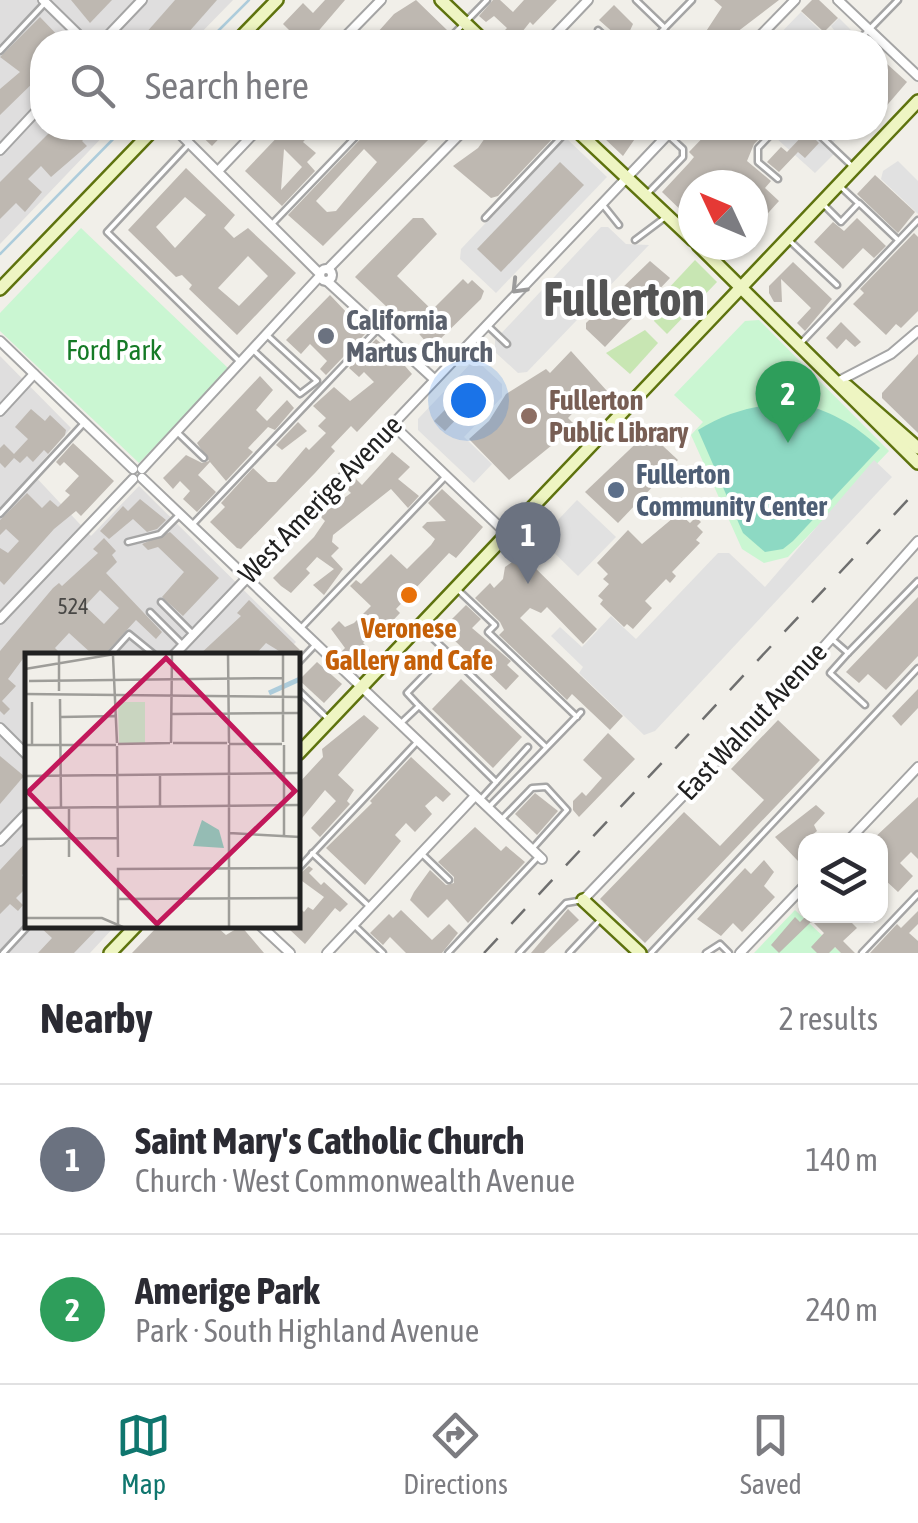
<!DOCTYPE html>
<html lang="en">
<head>
<meta charset="utf-8">
<style>
	:root { --surface:#fff; --page:#f2f2f3; --text:#2b2b33; --muted:#7c7c81; --line:#e1e1e2; --accent:#0f766e }
	body { margin:0; font-family:"Asap Condensed",sans-serif; background:var(--page); color:var(--text) }
	.controls { position:absolute; right:30px; bottom:30px; display:grid; overflow:hidden; border-radius:20px; box-shadow:0 2px 8px #0004 }
	.controls button { width:90px; height:90px; display:grid; place-items:center; padding:0; border:0; border-bottom:2px solid var(--line); background:var(--surface); color:var(--text); font:50px sans-serif }
	.compass { position:absolute; left:678px; top:170px; width:90px; height:90px; border-radius:50%; background:var(--surface); box-shadow:0 2px 8px #0004; rotate:314deg }
	.you { position:absolute; left:468px; top:400px; width:35px; height:35px; margin:-25px; border:8px solid #fff; border-radius:50%; background:#1a73e8; box-shadow:0 0 0 15px #1a73e833 }
	.badge { display:grid; place-items:center; width:65px; height:65px; border-radius:50%; background:var(--accent); color:#fff; font-size:32px; font-weight:700 }
	.pin { position:absolute; translate:-50% -82px; filter:drop-shadow(0 2px 5px #0008) }
	.pin::after { content:''; position:absolute; top:52px; width:35px; height:30px; background:inherit; clip-path:polygon(0 0,100% 0,50% 100%) }
	.list { margin:0; padding:0; list-style:none }
	h2 { display:flex; justify-content:space-between; align-items:center; height:130px; margin:0; padding:0 40px; font-size:42px }
	h2 small { font-size:32px; font-weight:400; color:var(--muted) }
	.list li { display:grid; grid-template-columns:65px 1fr auto; gap:30px; align-items:center; box-sizing:border-box; height:150px; padding:0 40px; border-top:2px solid var(--line) }
	.list b { display:block; font-size:38px; white-space:nowrap }
	.list p { margin:0; font-size:32px; white-space:nowrap; color:var(--muted) }
	.list em { font-size:32px; font-style:normal; color:var(--muted) }
	.icon { flex:none; width:55px; height:55px; fill:none; stroke:currentColor; stroke-width:2; stroke-linecap:round; stroke-linejoin:round }
	.map { position:relative; flex:none; width:918px; height:953px; overflow:hidden }
	.search { position:absolute; background:var(--surface); box-shadow:0 2px 8px #0004; left:30px; right:30px; top:30px; height:110px; display:flex; align-items:center; gap:25px; box-sizing:border-box; padding:0 35px; border-radius:40px; color:var(--muted); font-size:38px }
	.sheet { height:430px; background:var(--surface) }
	nav { display:flex; justify-content:space-around; align-items:center; box-sizing:border-box; height:140px; border-top:2px solid var(--line); background:var(--surface); font-size:28px; color:var(--muted) }
	nav a { display:grid; justify-items:center; gap:5px }
	nav .on { color:var(--accent) }
	.map>svg:first-child { display:block }
</style>
</head>
<body>
<div class="map">
<svg width="918" height="953" viewBox="0 0 918 953">
	<rect width="100%" height="100%" fill="#f1efe9"/>
	<g fill="#dfdede">
		<polygon points="0,0 233,0 192,42 42,42 42,128 111,128 0,244"/>
		<polygon points="0,356 71,428 32,473 91,536 139,486 296,642 283,656 28,656 28,926 115,926 90,953 0,953"/>
	</g>
	<g fill="#c8e6b3">
		<polygon points="695,260 717,282 667,334 654,321 667,290"/>
		<polygon points="645,330 658,343 630,374 606,353"/>
	</g>
	<g fill="#caf6d2">
		<polygon points="81,228 229,369 139,463 0,331 0,313"/>
		<polygon points="759,320 889,451 788,557 764,563 742,549 691,435 703,422 674,395 745,321"/>
		<polygon points="795,910 841,953 754,953"/>
	</g>
	<path fill="#8dd9c3" d="M794,402C829,410 853,423 880,448L793,541L783,549L765,552L743,533L698,430C729,411 757,405 794,402Z"/>
	<g fill="#e1e1e1">
		<polygon points="801,12 830,40 837,34 831,26 839,18 857,36 850,42 772,42"/>
		<polygon points="786,128 834,128 841,134 828,148 834,154 815,173 776,138"/>
		<polygon points="566,138 607,177 496,293 460,259 461,249"/>
		<polygon points="898,161 918,181 918,214 881,179 883,171"/>
		<polygon points="601,227 608,227 626,244 649,245 527,372 518,373 495,352 495,340"/>
		<polygon points="475,359 502,384 502,397 464,437 492,464 474,483 418,430 418,419"/>
		<polygon points="874,460 892,477 655,731 644,735 579,673 583,667 551,636 560,627 582,647 611,616 636,639 718,553 729,553 765,587"/>
		<polygon points="577,500 616,537 578,576 540,539"/>
	</g>
	<g fill="none" stroke-linecap="round" stroke-linejoin="round">
		<g stroke="#adccdb" stroke-width="2.5">
			<polyline points="207,42 249,0"/>
			<polyline points="0,254 124,128"/>
		</g>
	</g>
	<g fill="#beb8b1" fill-rule="evenodd">
		<polygon points="71,0 112,0 90,23"/>
		<polygon points="175,0 217,0 180,42 138,42"/>
		<polygon points="325,0 345,0 309,42 289,42 285,39 291,32 283,24 303,3 313,13"/>
		<polygon points="416,0 447,30 437,41 432,36 423,42 418,37 410,42 398,31 388,42 369,42 394,14"/>
		<polygon points="493,0 500,0 513,12 524,0 557,0 533,25 530,22 514,42 501,34 507,28 494,16 486,22 479,16"/>
		<polygon points="714,0 779,0 724,42 699,42 722,7"/>
		<polygon points="812,0 819,0 838,18 824,32 801,11"/>
		<polygon points="614,5 633,24 628,35 635,42 624,42 599,20"/>
		<polygon points="40,17 64,42 42,42 42,74 0,115 0,89 20,72 0,57"/>
		<polygon points="876,54 907,82 876,118"/>
		<polygon points="54,128 95,128 82,141 87,146 51,177 41,166 28,179 42,192 25,212 16,203 0,219 0,182"/>
		<polygon points="193,128 229,128 212,146"/>
		<path d="M286,128H316L303,142L316,153L307,162L315,171L282,206L245,171ZM284,149L302,167L281,190Z"/>
		<path d="M371,128H396L406,138L416,128H426L431,137L323,246L288,215ZM364,149L377,162L336,211L327,212L316,201Z"/>
		<polygon points="492,128 544,128 554,137 498,196 491,198 453,166 478,148"/>
		<polygon points="613,128 655,128 647,136 641,130 623,156 604,138"/>
		<polygon points="712,128 770,128 754,144 747,161 771,181 765,188 779,201 760,222 753,224 753,185 693,185 693,212 688,217 662,192 689,163 694,157 689,152"/>
		<polygon points="807,131 819,143 805,158 798,152 779,172 767,162 781,147 787,152"/>
		<polygon points="560,162 584,185 501,272 477,249"/>
		<path d="M186,168L235,215L224,228L234,238L248,228L296,273L237,335L189,289L192,285L182,275L176,277L128,230ZM185,197L206,215L175,248L156,227ZM248,256L268,276L239,306L218,288Z"/>
		<polygon points="875,175 915,212 898,233 857,194"/>
		<polygon points="413,218 423,218 437,234 397,276 432,310 463,279 468,284 472,280 484,291 481,299 431,348 409,322 406,325 355,277"/>
		<polygon points="857,218 886,246 874,258 863,248 843,269 814,242 833,222 844,231"/>
		<polygon points="914,233 918,237 918,311 901,328 896,324 886,335 853,304 864,293 860,289"/>
		<polygon points="650,261 670,278 605,347 586,329 586,323"/>
		<polygon points="793,262 832,299 805,331 797,323 811,308 781,279 782,302 774,302 769,293 769,286"/>
		<polygon points="330,295 366,333 326,375 320,369 327,361 310,344 301,354 286,340"/>
		<polygon points="841,322 861,342 855,347 846,339 837,349 826,338"/>
		<polygon points="376,339 385,347 380,353 392,365 398,358 412,374 357,432 351,426 331,447 335,451 315,473 241,549 237,548 210,522 225,507 221,503 253,468 268,482 276,482 306,447 309,450 326,433 318,426 326,418 313,406 334,387 350,401 374,382 364,372 359,377 349,368"/>
		<polygon points="571,351 607,391 593,406 586,399 568,418 574,424 557,441 509,480 469,439 489,421 506,394 546,369 550,373"/>
		<polygon points="918,354 918,433 882,398 882,393"/>
		<polygon points="260,376 273,390 256,410 267,421 287,400 294,408 275,430 268,427 248,448 253,452 226,481 210,462 198,475 216,492 197,512 183,499 190,491 180,481 173,489 163,478 186,455 202,463 209,461 197,443"/>
		<polygon points="473,381 483,391 445,431 434,421"/>
		<polygon points="31,409 45,421 50,415 66,430 65,435 48,454 44,450 33,462 27,456 20,463 14,458 5,468 0,463 0,448 4,444 14,454 28,439 15,427"/>
		<polygon points="298,422 307,431 282,450 276,445"/>
		<polygon points="648,432 678,460 618,523 585,492"/>
		<polygon points="73,443 114,481 81,516 76,511 54,529 4,585 0,581 0,548 8,553 19,541 6,529 0,535 0,520 27,493 42,508 50,500 58,507 70,495 65,491 79,476 64,462 60,466 56,462"/>
		<polygon points="392,452 410,467 398,479 419,496 408,508 391,489 333,535 332,542 339,548 331,556 343,569 324,595 313,585 334,569 317,557 306,569 310,573 291,593 281,586 273,578 314,537 325,521 320,516 351,493 347,489 356,479 362,485"/>
		<polygon points="442,489 483,527 456,558 449,553 396,609 400,613 382,632 377,628 363,643 370,650 354,666 340,653 345,648 331,629 339,621 345,627 354,623 371,606 350,586 356,580 361,584 391,554 407,569 431,545 435,539 422,527 427,522 446,521 428,503"/>
		<polygon points="140,499 166,520 157,529 147,532 133,519 109,539 100,531 123,506 128,511"/>
		<polygon points="679,513 690,523 696,517 701,522 697,526 703,532 696,540 700,543 672,572 676,576 670,583 666,579 645,601 652,608 633,629 627,624 624,627 600,604 603,600 598,596 609,584 603,579 608,574 597,563 628,530 642,544"/>
		<polygon points="170,532 219,578 183,616 162,597 184,572 158,547 148,550 142,544"/>
		<path d="M104,538L116,551L112,555L117,562L106,573L162,632L156,639L136,620L103,656L91,653L69,633L55,648L63,656H25L8,679L16,686L2,701L10,709L4,715L0,711V651L53,588L59,583L62,586L98,553L93,549ZM100,590L119,608L104,624L85,606Z"/>
		<polygon points="522,555 597,629 583,644 547,607 541,613 530,608 520,618 623,716 610,730 572,694 567,700 499,635 504,630 500,622 475,598 490,583 494,588 503,579 505,567"/>
		<polygon points="918,597 918,656 886,690 868,674 859,683 846,672"/>
		<polygon points="249,600 300,650 287,656 266,643 254,656 198,656 241,616 237,613"/>
		<polygon points="466,605 481,619 472,628 511,661 507,665 519,676 506,690 454,640 457,637 445,626"/>
		<polygon points="317,662 342,684 324,703 299,680"/>
		<polygon points="461,679 522,737 493,768 432,709"/>
		<polygon points="918,689 918,708 901,726 892,716"/>
		<polygon points="364,715 379,728 338,775 354,790 347,801 350,804 320,837 311,828 336,801 325,790 298,823 298,784 323,757 322,749"/>
		<polygon points="778,720 820,760 645,943 600,899 684,812 720,846 764,800 731,769"/>
		<polygon points="608,733 635,759 579,817 573,810 573,801 582,792 586,796 602,778 583,760"/>
		<polygon points="0,756 24,776 0,804"/>
		<polygon points="411,757 451,794 443,802 436,796 425,806 432,814 415,832 406,823 395,835 401,841 365,885 326,848 372,803 370,801"/>
		<polygon points="535,793 558,811 537,835 515,814"/>
		<polygon points="918,797 918,859 911,852 900,863 913,876 898,892 884,879 880,883 880,840 872,840"/>
		<polygon points="816,805 825,813 814,825 817,831 806,840 806,853 798,861 775,837"/>
		<polygon points="475,827 501,851 506,846 525,862 468,923 447,899 428,918 410,900 414,892 430,870 446,885 454,883 454,877 438,862"/>
		<polygon points="28,840 28,869 22,875 28,886 16,898 23,905 18,911 10,904 0,914 0,870"/>
		<polygon points="764,860 774,872 764,886 775,897 742,932 733,923 721,936 697,919 745,868 751,874"/>
		<polygon points="309,866 313,869 309,873 321,885 324,882 348,904 340,912 335,908 305,944 290,930 298,926 298,906 304,912 308,907 313,910 324,897 302,881 298,885 298,875"/>
		<polygon points="568,909 579,920 544,953 531,953"/>
		<polygon points="401,910 432,940 449,924 458,933 442,953 406,953 390,937 383,945 370,933 389,914 393,918"/>
		<polygon points="918,911 918,924 909,933 918,941 918,953 870,953 897,924 901,928"/>
		<polygon points="806,916 858,916 852,923 857,928 843,941 855,953 841,953 835,947 829,953 817,953 811,947 824,933 812,921 779,953 771,945 795,917 800,922"/>
		<polygon points="39,926 100,926 74,953 38,953 52,938"/>
		<polygon points="158,926 216,926 226,935 241,926 264,953 132,953"/>
	</g>
	<g fill="none" stroke-linecap="round" stroke-linejoin="round">
		<defs>
			<g id="lane">
				<polyline points="636,0 665,28"/>
				<polyline points="598,30 611,42"/>
				<polyline points="660,34 669,42"/>
				<polyline points="446,42 487,0"/>
				<polyline points="651,42 692,0"/>
				<polyline points="857,42 898,0"/>
				<polyline points="0,51 45,3"/>
				<polyline points="777,128 758,148 758,162 778,179"/>
				<polyline points="812,128 852,166"/>
				<polyline points="190,143 107,232 238,360"/>
				<polyline points="842,188 857,202"/>
				<polyline points="649,192 683,157 683,149 669,136"/>
				<polyline points="603,205 619,225"/>
				<polyline points="825,206 841,222 859,203 897,239"/>
				<polyline points="485,218 570,128"/>
				<polyline points="273,223 364,128"/>
				<polyline points="635,240 667,216"/>
				<polyline points="791,242 837,285"/>
				<polyline points="488,326 507,344"/>
				<polyline points="801,343 918,220"/>
				<polyline points="254,351 300,394 317,381 268,336"/>
				<polyline points="177,432 204,458"/>
				<polyline points="0,514 85,422"/>
				<polyline points="192,525 377,330"/>
				<polyline points="128,542 160,534 179,515"/>
				<polyline points="457,589 495,625 488,632 577,717"/>
				<polyline points="161,602 193,634"/>
				<polyline points="150,612 183,645"/>
				<polyline points="420,626 546,747"/>
				<polyline points="300,629 445,477"/>
				<polyline points="833,640 848,653 830,673 865,705"/>
				<polyline points="848,653 918,581"/>
				<polyline points="109,656 129,634 156,656"/>
				<polyline points="298,663 315,645"/>
				<polyline points="298,690 326,717"/>
				<polyline points="419,706 496,782"/>
				<polyline points="400,724 419,706 407,693 446,653"/>
				<polyline points="480,800 528,747"/>
				<polyline points="488,808 581,712"/>
				<polyline points="501,820 532,788 546,787 567,810 532,849"/>
				<polyline points="312,853 370,907"/>
				<polyline points="421,853 449,880"/>
				<polyline points="298,869 418,741"/>
				<polyline points="354,925 383,953"/>
				<polyline points="3,953 28,926"/>
				<polyline points="448,953 539,856"/>
				<polyline points="519,953 566,903 578,901"/>
				<polyline points="569,953 600,920"/>
				<polyline points="651,953 918,668"/>
				<polyline points="706,953 720,944 729,953"/>
				<polyline points="862,953 918,894"/>
			</g>
			<g id="street">
				<polyline points="43,0 86,42"/>
				<polyline points="838,0 918,76"/>
				<polyline points="102,42 142,0"/>
				<polyline points="340,42 381,0"/>
				<polyline points="548,42 588,0"/>
				<polyline points="754,42 795,0"/>
				<polyline points="174,128 320,274"/>
				<polyline points="0,150 42,105"/>
				<polyline points="219,170 259,128"/>
				<circle cx="326" cy="275" r="6"/>
				<polyline points="328,269 466,128"/>
				<polyline points="327,281 434,379"/>
				<polyline points="0,341 133,469"/>
				<polyline points="839,381 891,354 918,331"/>
				<polyline points="0,411 34,374"/>
				<polyline points="392,424 506,533"/>
				<polyline points="142,469 320,276"/>
				<polyline points="142,478 542,859"/>
				<polyline points="0,619 133,479"/>
				<polyline points="173,656 674,128"/>
				<polyline points="0,728 28,756"/>
				<polyline points="0,841 28,812"/>
				<polyline points="848,841 918,767"/>
				<polyline points="583,900 796,678 918,541"/>
				<polyline points="261,926 290,953"/>
				<polyline points="327,953 475,796"/>
				<polyline points="740,953 806,884"/>
			</g>
			<g id="secondary">
				<polyline points="441,0 485,42"/>
				<polyline points="236,42 277,0"/>
				<polyline points="574,128 693,240"/>
				<polyline points="698,245 918,463"/>
				<polyline points="0,289 155,128"/>
				<polyline points="847,386 918,448"/>
				<polyline points="298,754 918,101"/>
				<polyline points="583,900 640,953"/>
				<polyline points="110,953 136,926"/>
			</g>
		</defs>
		<use href="#lane" stroke="#a5a5a5" stroke-width="9"/>
		<use href="#street" stroke="#a5a5a5" stroke-width="12"/>
		<use href="#secondary" stroke="#5e730e" stroke-width="16"/>
		<use href="#lane" stroke="#fff" stroke-width="4"/>
		<use href="#street" stroke="#fff" stroke-width="8"/>
		<use href="#secondary" stroke="#eef5c2" stroke-width="11"/>
		<polyline stroke="#6f6f6f" stroke-width="2.5" stroke-dasharray="20 20" stroke-linecap="butt" points="484,953 918,489"/>
	</g>
	<defs><path id="oneway-chevron" d="M-2-3.5L2.5 0L-2 3.5" fill="none" stroke-width="1.6" stroke-linecap="round" stroke-linejoin="round" transform="scale(2.5)"/></defs>
	<use stroke="#9b9b9b" href="#oneway-chevron" transform="translate(518 287) rotate(134)"/>
	<circle fill="#6b7280" stroke="#fff" stroke-width="4" cx="326" cy="336" r="10"/>
	<circle fill="#8d6e63" stroke="#fff" stroke-width="4" cx="529" cy="416" r="10"/>
	<circle fill="#5c6f8a" stroke="#fff" stroke-width="4" cx="616" cy="490" r="10"/>
	<circle fill="#e8710a" stroke="#fff" stroke-width="4" cx="409" cy="595" r="10"/>
	<g text-anchor="middle" stroke-width="8" stroke-linejoin="round" paint-order="stroke">
		<g font-size="22" fill="#484745">
			<text x="73" y="614">524</text>
		</g>
		<g font-size="28" font-weight="bold" fill="#5b616d" stroke="#fff" text-anchor="start">
			<text x="346" y="330">California<tspan x="346" dy="32">Martus Church</tspan></text>
		</g>
		<g font-size="28" fill="#157a26" stroke="#fff">
			<text x="114" y="360">Ford Park</text>
		</g>
		<g font-size="28" font-weight="bold" fill="#785e54" stroke="#fff" text-anchor="start">
			<text x="549" y="410">Fullerton<tspan x="549" dy="32">Public Library</tspan></text>
		</g>
		<g font-size="28" font-weight="bold" fill="#4e5e75" stroke="#fff" text-anchor="start">
			<text x="636" y="484">Fullerton<tspan x="636" dy="32">Community Center</tspan></text>
		</g>
		<g font-size="28" fill="#212121" stroke="#fff">
			<text transform="translate(320 499) rotate(-46)" y="10">West Amerige Avenue</text>
			<text transform="translate(752 721) rotate(-47)" y="10">East Walnut Avenue</text>
		</g>
		<g font-size="28" font-weight="bold" fill="#c56008" stroke="#fff">
			<text x="409" y="638">Veronese<tspan x="409" dy="32">Gallery and Cafe</tspan></text>
		</g>
		<g font-size="48" font-weight="bold" fill="#545454" stroke="#fff">
			<text x="624" y="316">Fullerton</text>
		</g>
	</g>
	<g transform="translate(25 653)">
		<rect width="275" height="275" fill="#f1efe9"/>
		<path d="M93,49H120V90H94Z" fill="#caf6d2"/>
		<path d="M177,167L194,177L199,195L168,193Z" fill="#8dd9c3"/>
		<path fill="none" stroke="#adccdb" stroke-width="5" d="M244,40L275,26"/>
		<path fill="none" stroke="#9e9d99" stroke-width="2.5" d="M34,0V38M203,0L204,90M88,3L92,90M0,16L96,0M4,28L258,25M0,41L275,44M35,46L36,154M7,49V92M147,61L275,60M36,64L92,63M258,89V0M146,90L147,0M148,90H202M93,91L145,90M204,91H257M0,92H91M204,92V214M92,93L93,204M135,121V153M0,123L275,120M44,154V204M0,155L275,152M204,180L275,184M259,184V92M0,186L93,185M93,246L275,245M0,265H77L100,275M93,275V216L275,215M204,275V213"/>
		<path fill="#c2185b" fill-opacity="0.15" stroke="#c2185b" stroke-width="5" d="M141,5L270,138L132,271L3,139Z"/>
		<rect width="275" height="275" fill="none" stroke="#212121" stroke-width="5"/>
	</g>
</svg>
<div class="controls">
<button><svg class="icon" aria-label="layers" viewBox="0 0 24 24"><path d="M12 4l9 5-9 5-9-5zM3 14l9 5 9-5"/></svg></button>
</div>
<svg class="compass" viewBox="-18 -18 36 36"><path d="M0-13l5 13h-10z" fill="#e53935"/><path d="M0 13l5-13h-10z" fill="#7c7c81"/></svg>
<div class="you"></div>
<div class="pin badge" style="left:528px;top:584px;background:#6b7280">1</div>
<div class="pin badge" style="left:788px;top:443px;background:#2e9e5b">2</div>
<div class="search"><svg class="icon" aria-label="search" viewBox="0 0 24 24"><circle cx="10" cy="10" r="6"/><path d="M15 15l6 6"/></svg>Search here</div>
</div>
<section class="sheet">
<h2>Nearby<small>2 results</small></h2>
<ul class="list">
<li><span class="badge" style="background:#6b7280">1</span><div><b>Saint Mary's Catholic Church</b><p>Church · West Commonwealth Avenue</p></div><em>140 m</em></li>
<li><span class="badge" style="background:#2e9e5b">2</span><div><b>Amerige Park</b><p>Park · South Highland Avenue</p></div><em>240 m</em></li>
</ul>
</section>
<nav>
<a class="on"><svg class="icon" aria-label="map" viewBox="0 0 24 24"><path d="M3 6l6-2 6 2 6-2v14l-6 2-6-2-6 2zM9 4v14M15 6v14"/></svg>Map</a>
<a><svg class="icon" aria-label="directions" viewBox="0 0 24 24"><path d="M12 3l9 9-9 9-9-9zM9 14v-3h6M13 9l2 2-2 2"/></svg>Directions</a>
<a><svg class="icon" aria-label="saved" viewBox="0 0 24 24"><path d="M7 4h10v16l-5-4-5 4z"/></svg>Saved</a>
</nav>
</body>
</html>
